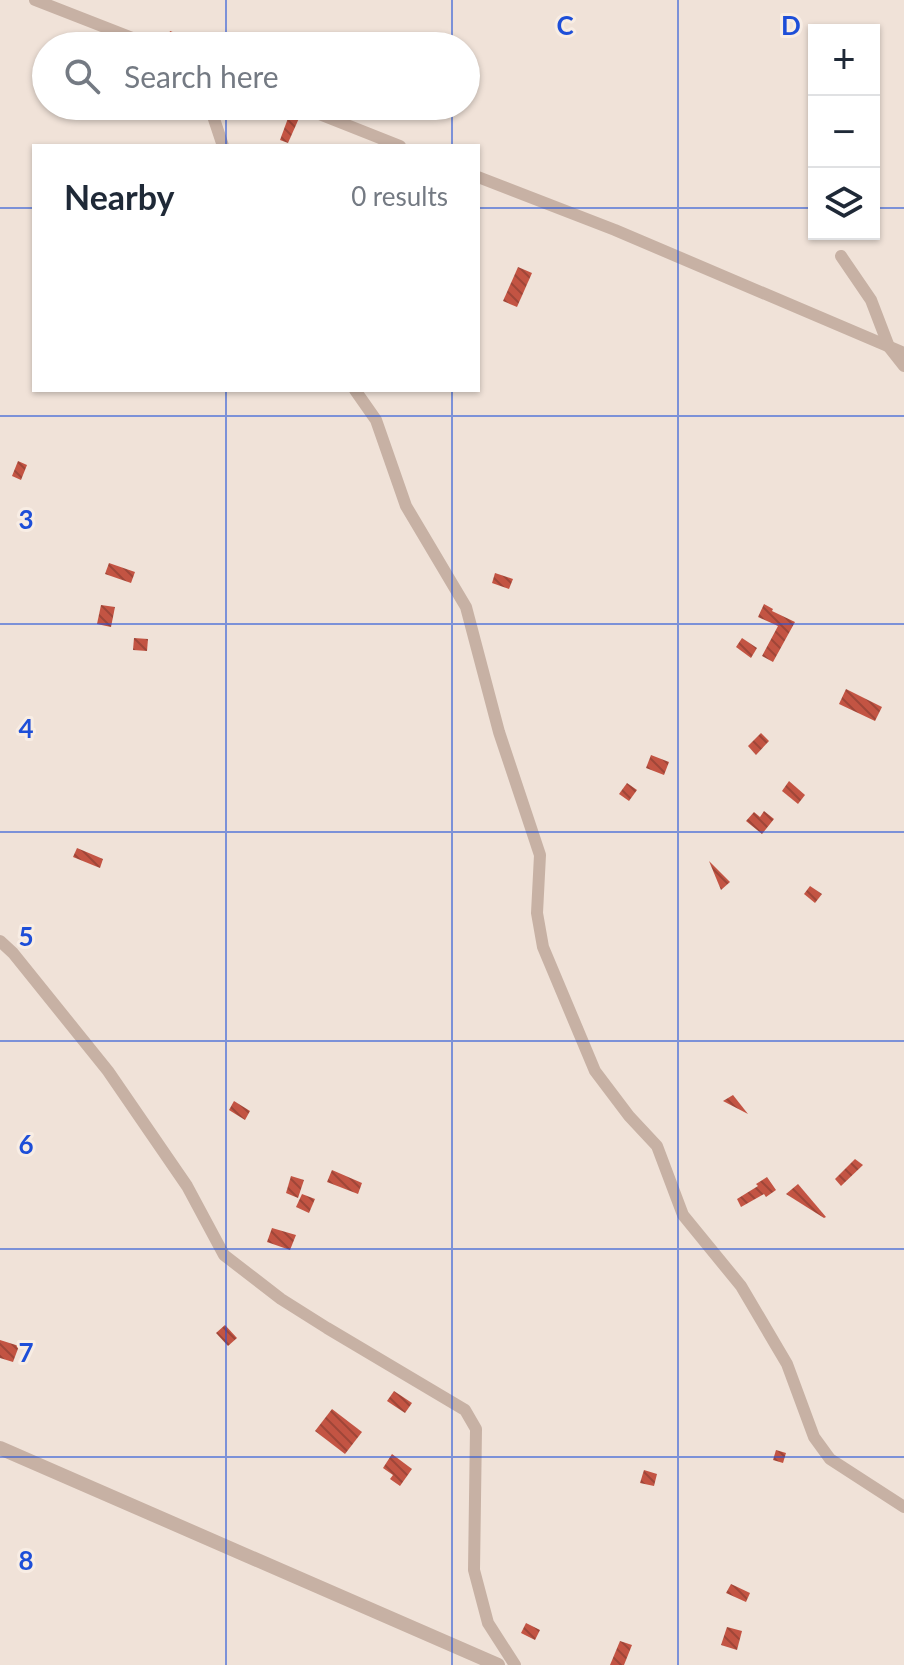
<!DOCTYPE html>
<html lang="en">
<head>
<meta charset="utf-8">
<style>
	:root { --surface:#fff; --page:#f2f2f3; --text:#1f2937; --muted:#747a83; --line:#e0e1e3 }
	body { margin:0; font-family:Lato,sans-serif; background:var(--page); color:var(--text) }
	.controls { position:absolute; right:24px; top:24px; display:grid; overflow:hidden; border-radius:0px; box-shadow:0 2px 6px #0004 }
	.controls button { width:72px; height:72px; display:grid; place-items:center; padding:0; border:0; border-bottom:2px solid var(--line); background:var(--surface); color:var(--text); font:40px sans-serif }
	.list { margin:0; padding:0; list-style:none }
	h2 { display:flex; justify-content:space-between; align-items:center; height:104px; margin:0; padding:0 32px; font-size:34px }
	h2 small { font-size:26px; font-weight:400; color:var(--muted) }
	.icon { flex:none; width:44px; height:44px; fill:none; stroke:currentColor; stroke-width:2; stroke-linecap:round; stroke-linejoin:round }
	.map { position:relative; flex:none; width:904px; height:1665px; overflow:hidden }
	.search { position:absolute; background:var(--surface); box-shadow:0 2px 6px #0004; left:32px; top:32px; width:448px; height:88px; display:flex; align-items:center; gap:20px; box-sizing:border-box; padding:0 28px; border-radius:44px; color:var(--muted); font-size:30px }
	.panel { position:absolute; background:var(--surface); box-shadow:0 2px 6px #0004; left:32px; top:144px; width:448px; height:248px; border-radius:0px }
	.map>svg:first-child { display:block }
</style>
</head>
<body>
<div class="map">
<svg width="904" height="1665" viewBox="0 0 904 1665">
	<defs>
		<pattern id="building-back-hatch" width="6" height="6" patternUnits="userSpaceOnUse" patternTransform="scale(2)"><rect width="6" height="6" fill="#c35443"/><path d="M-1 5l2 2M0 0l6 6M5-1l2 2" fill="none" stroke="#9f4638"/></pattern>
	</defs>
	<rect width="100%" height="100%" fill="#f0e2d8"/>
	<g fill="url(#building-back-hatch)">
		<polygon points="170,31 189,38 186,46 167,41"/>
		<polygon points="291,110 300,116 288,143 280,140"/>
		<polygon points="518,267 532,273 517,307 503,301"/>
		<polygon points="18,461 27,465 21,480 12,476"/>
		<polygon points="109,563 135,572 131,583 105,574"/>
		<polygon points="495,573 513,579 509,589 492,583"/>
		<polygon points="764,604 773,609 772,611 795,622 773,662 762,656 778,626 758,617"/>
		<polygon points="101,605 115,607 111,627 97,624"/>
		<polygon points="134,638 148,639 147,651 133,650"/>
		<polygon points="742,638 757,648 751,658 736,647"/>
		<polygon points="846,689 882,707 875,721 839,704"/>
		<polygon points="761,733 769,741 756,755 748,746"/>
		<polygon points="651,755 669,762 664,775 646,768"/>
		<polygon points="789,781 805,795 798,804 782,791"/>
		<polygon points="627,783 637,790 629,801 619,794"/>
		<polygon points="764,811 774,819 762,834 746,821 754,812 760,817"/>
		<polygon points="77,848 103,859 100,868 73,857"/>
		<polygon points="709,861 730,882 721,890"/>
		<polygon points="810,886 822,894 815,903 804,894"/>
		<polygon points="733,1095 748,1114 723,1101"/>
		<polygon points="234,1101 250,1111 245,1120 229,1110"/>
		<polygon points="855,1159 863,1165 841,1186 835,1179"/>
		<polygon points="332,1170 362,1183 358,1194 327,1182"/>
		<polygon points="291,1176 304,1180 298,1198 286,1193"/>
		<polygon points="767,1177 776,1190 766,1197 764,1194 741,1207 737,1199 758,1186 756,1184"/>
		<polygon points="798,1184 826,1217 824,1218 786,1194"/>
		<polygon points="302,1194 315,1199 309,1213 296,1207"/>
		<polygon points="272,1228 296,1235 290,1250 267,1242"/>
		<polygon points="225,1325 237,1338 228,1346 216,1333"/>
		<polygon points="0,1340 19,1346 13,1362 0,1358"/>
		<polygon points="394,1391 412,1403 405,1413 387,1401"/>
		<polygon points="332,1409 362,1432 345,1454 315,1431"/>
		<polygon points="776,1450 786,1453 783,1463 773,1460"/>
		<polygon points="392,1454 412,1469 400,1486 390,1479 393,1475 383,1468"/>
		<polygon points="644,1470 657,1474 654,1486 640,1483"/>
		<polygon points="731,1584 750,1593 746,1602 726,1593"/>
		<polygon points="526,1623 540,1630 535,1640 521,1633"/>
		<polygon points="727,1627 742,1631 737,1650 721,1645"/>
		<polygon points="620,1641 632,1645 624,1665 610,1665"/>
	</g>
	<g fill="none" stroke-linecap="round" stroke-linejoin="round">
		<g stroke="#c7b1a4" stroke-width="12">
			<polyline points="35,0 153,46"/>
			<polyline points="206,106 211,110 223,146"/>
			<polyline points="299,106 400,146"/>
			<polyline points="478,177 615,230 904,353"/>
			<polyline points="841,256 871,300 889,347 904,366"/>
			<polyline points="355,390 376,420 406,506 466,607 499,732 540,855 537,913 543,947 595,1071 629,1116 657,1146 683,1215 741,1286 787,1364 814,1437 830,1459 904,1507"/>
			<polyline points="0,941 13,953 108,1071 187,1186 224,1255 281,1299 327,1328 465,1410 476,1429 474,1570 488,1623 515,1665"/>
		</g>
		<polyline stroke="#c7b1a4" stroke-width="14" points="0,1448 498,1665"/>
	</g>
	<path fill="none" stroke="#1d4ed8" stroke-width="2" stroke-opacity="0.55" d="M226,0V46M452,0V46M678,0V1665M226,106V146M452,106V146M0,208H34M478,208H814M874,208H904M226,390V1665M452,390V1665M0,416H904M0,624H904M0,832H904M0,1041H904M0,1249H904M0,1457H904"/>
	<g font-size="26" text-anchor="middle" font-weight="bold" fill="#1d4ed8" stroke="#f8ede4" stroke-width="6" stroke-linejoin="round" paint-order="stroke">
		<text x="565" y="35">C</text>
		<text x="791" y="35">D</text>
		<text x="26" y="529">3</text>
		<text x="26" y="738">4</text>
		<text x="26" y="946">5</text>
		<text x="26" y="1154">6</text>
		<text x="26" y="1362">7</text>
		<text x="26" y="1570">8</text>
	</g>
</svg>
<div class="controls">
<button>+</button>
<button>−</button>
<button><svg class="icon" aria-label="layers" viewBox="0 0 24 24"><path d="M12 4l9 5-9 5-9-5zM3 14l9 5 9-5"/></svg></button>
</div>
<div class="search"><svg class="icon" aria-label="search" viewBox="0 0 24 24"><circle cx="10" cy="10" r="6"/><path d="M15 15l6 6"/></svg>Search here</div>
<section class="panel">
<h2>Nearby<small>0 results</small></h2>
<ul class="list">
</ul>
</section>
</div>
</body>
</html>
